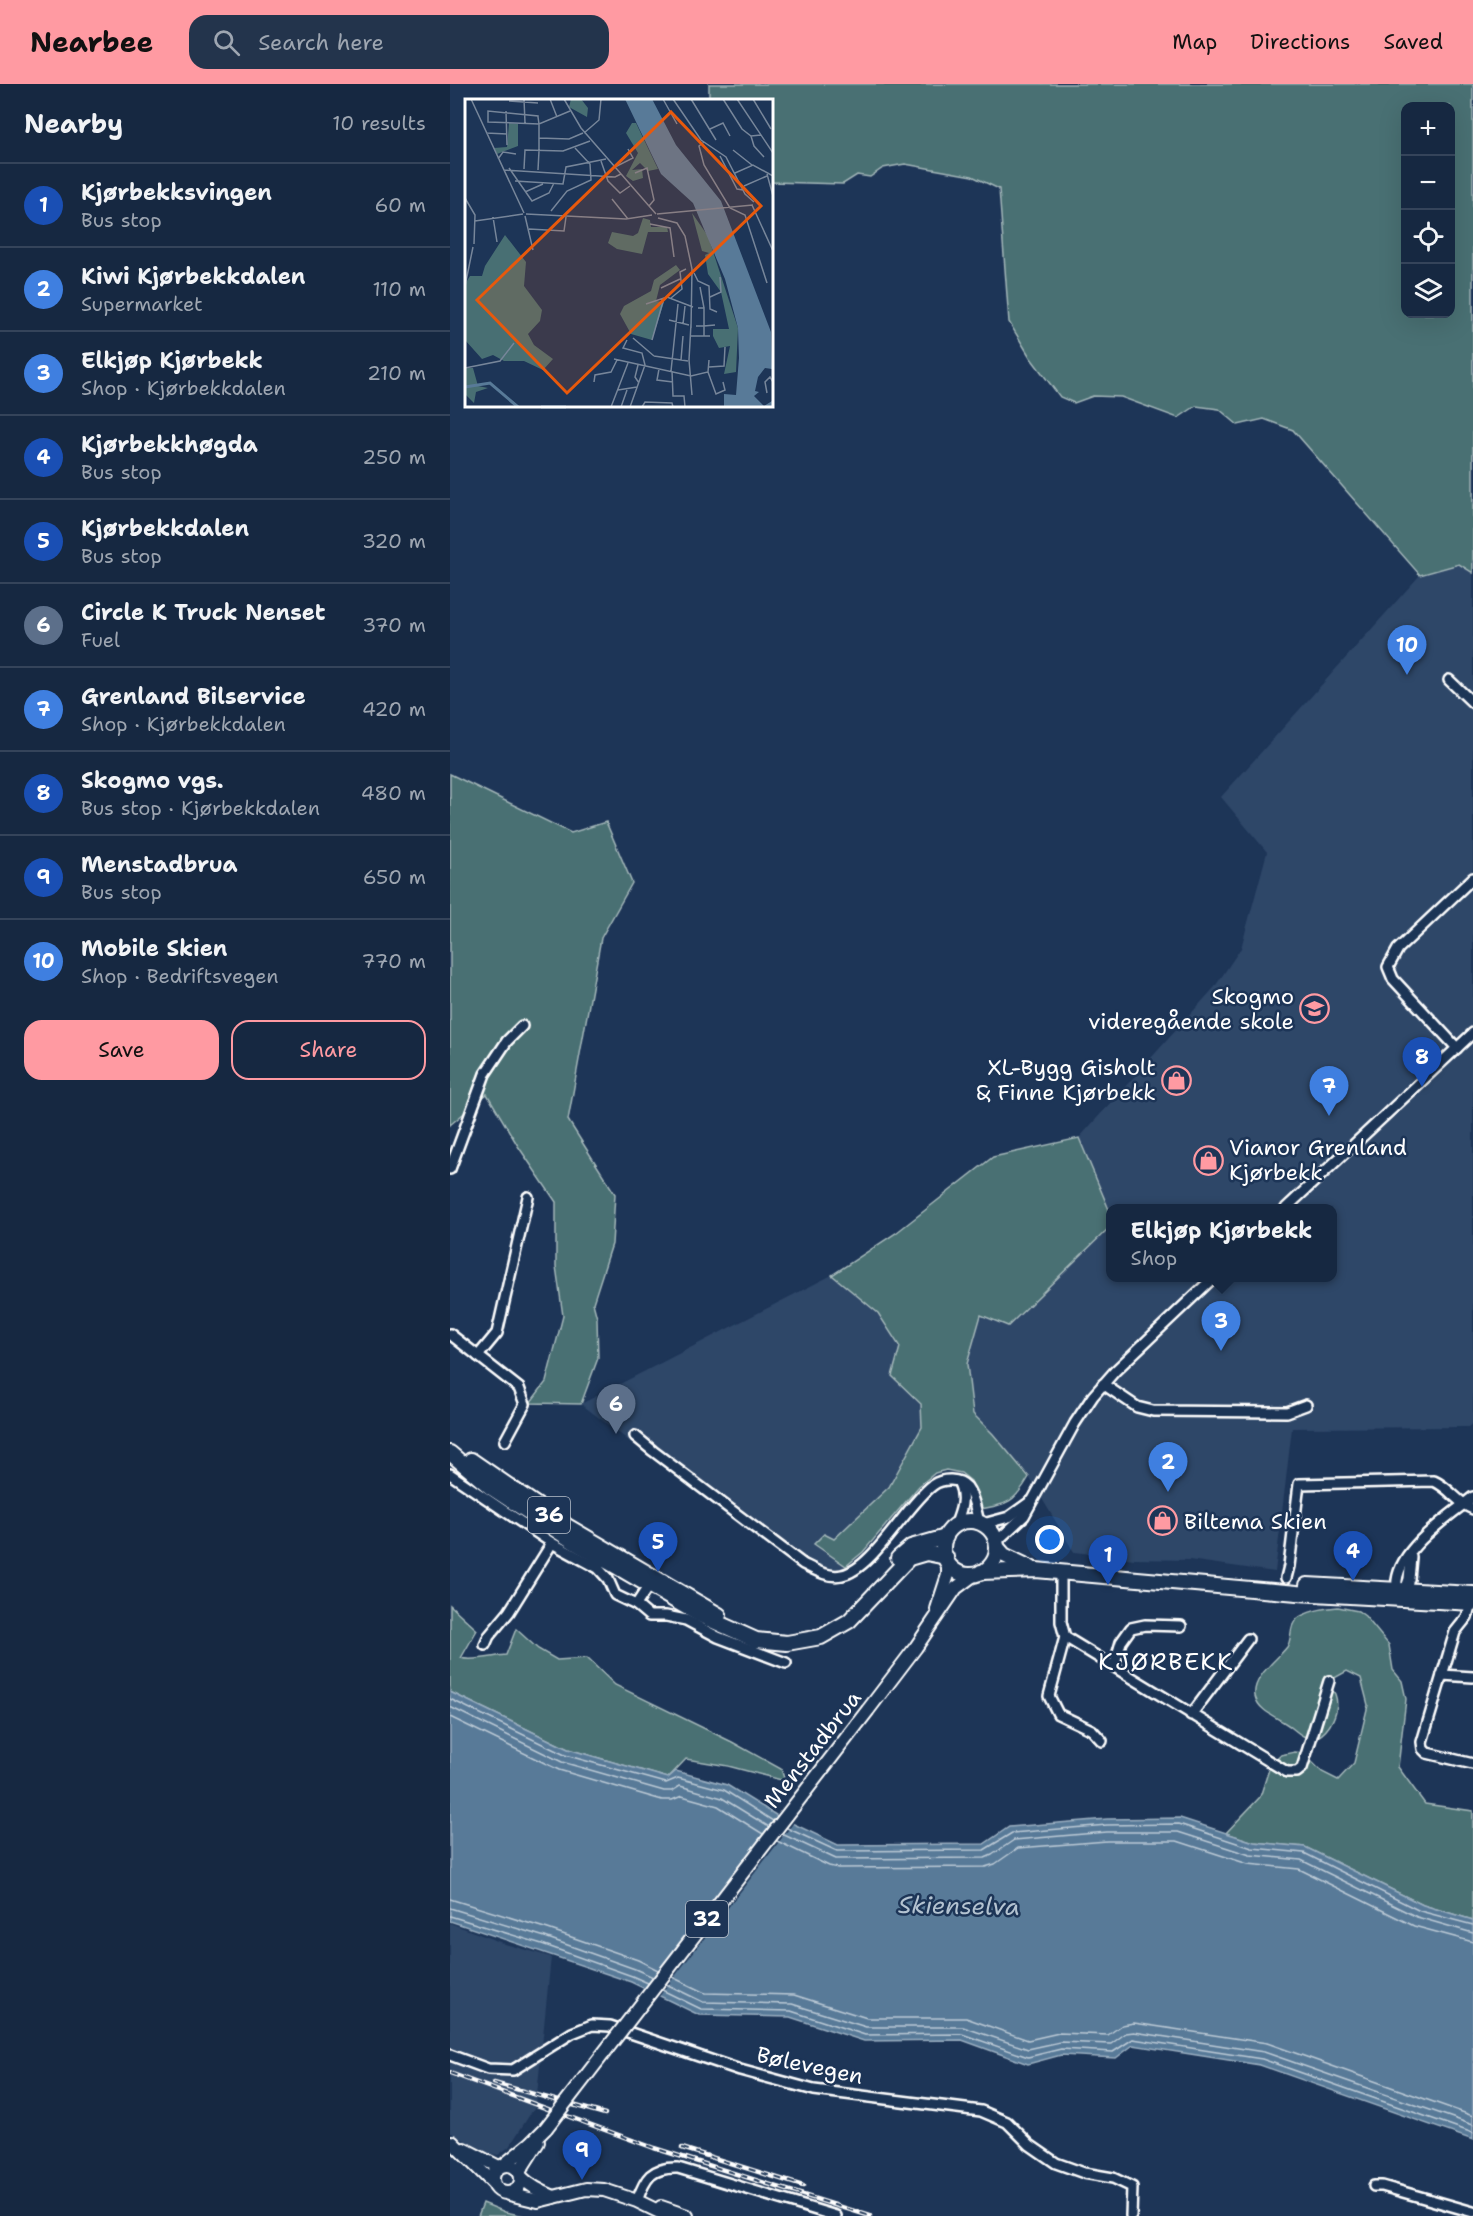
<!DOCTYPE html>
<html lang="en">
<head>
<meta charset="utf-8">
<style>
	:root { --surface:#162841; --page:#23344c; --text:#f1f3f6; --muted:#9ea6b1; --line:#35445a; --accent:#ff9aa2 }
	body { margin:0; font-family:"Shantell Sans",sans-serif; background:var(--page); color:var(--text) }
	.controls { position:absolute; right:18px; top:18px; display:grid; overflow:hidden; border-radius:12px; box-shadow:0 6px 24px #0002 }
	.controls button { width:54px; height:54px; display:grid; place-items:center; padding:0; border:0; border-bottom:2px solid var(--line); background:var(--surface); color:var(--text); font:30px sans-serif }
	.you { position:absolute; left:600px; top:1456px; width:21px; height:21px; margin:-15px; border:4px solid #fff; border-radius:50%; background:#1a73e8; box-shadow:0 0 0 9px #1a73e833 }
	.badge { display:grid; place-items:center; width:39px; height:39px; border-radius:50%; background:var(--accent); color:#fff; font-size:20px; font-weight:700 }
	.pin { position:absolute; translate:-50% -50px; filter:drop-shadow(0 2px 3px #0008) }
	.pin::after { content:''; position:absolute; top:32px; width:21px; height:18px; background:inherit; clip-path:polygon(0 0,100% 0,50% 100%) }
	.popup { position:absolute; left:656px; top:1120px; width:231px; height:78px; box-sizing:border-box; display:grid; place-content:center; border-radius:12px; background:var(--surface); filter:drop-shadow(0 2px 4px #0005); font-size:20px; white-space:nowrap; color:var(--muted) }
	.popup b { font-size:22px; color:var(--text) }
	.popup::after { content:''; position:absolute; left:50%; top:100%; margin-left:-12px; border:12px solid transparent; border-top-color:var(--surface) }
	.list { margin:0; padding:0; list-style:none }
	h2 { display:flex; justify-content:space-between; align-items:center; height:78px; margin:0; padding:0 24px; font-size:26px }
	h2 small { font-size:20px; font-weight:400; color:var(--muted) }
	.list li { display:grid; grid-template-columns:39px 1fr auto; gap:18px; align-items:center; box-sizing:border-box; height:84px; padding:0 24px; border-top:2px solid var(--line) }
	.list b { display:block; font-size:22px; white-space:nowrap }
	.list p { margin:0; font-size:20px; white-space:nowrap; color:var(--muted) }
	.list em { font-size:20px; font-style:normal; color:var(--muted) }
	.actions { display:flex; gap:12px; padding:18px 24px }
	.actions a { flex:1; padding:14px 0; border:2px solid var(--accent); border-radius:18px; text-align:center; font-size:21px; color:var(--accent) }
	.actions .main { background:var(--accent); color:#111 }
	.icon { flex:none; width:33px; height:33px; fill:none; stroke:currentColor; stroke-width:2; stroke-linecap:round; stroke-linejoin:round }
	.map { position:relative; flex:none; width:1023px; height:2132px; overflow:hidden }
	header { display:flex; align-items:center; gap:36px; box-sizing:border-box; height:84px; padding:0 30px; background:var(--accent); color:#111 }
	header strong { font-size:28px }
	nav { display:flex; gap:33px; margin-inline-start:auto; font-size:21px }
	.search { width:420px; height:54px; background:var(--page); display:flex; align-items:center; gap:15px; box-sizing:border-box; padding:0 21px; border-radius:18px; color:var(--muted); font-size:22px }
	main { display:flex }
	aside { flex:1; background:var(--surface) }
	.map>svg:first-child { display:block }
</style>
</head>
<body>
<header>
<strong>Nearbee</strong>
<div class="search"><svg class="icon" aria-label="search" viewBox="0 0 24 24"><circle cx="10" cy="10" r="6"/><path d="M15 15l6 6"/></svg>Search here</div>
<nav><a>Map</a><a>Directions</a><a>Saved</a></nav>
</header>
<main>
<aside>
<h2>Nearby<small>10 results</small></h2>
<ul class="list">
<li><span class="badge" style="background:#1a4fb4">1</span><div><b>Kjørbekksvingen</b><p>Bus stop</p></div><em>60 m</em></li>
<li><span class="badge" style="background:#3f7fe0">2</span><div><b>Kiwi Kjørbekkdalen</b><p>Supermarket</p></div><em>110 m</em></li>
<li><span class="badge" style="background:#3f7fe0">3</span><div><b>Elkjøp Kjørbekk</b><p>Shop · Kjørbekkdalen</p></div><em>210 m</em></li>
<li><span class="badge" style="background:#1a4fb4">4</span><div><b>Kjørbekkhøgda</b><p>Bus stop</p></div><em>250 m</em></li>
<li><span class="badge" style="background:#1a4fb4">5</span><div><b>Kjørbekkdalen</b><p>Bus stop</p></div><em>320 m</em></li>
<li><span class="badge" style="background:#5c6f8a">6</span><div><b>Circle K Truck Nenset</b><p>Fuel</p></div><em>370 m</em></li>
<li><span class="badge" style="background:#3f7fe0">7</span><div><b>Grenland Bilservice</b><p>Shop · Kjørbekkdalen</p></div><em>420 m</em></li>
<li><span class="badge" style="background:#1a4fb4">8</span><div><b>Skogmo vgs.</b><p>Bus stop · Kjørbekkdalen</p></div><em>480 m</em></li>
<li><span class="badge" style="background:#1a4fb4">9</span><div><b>Menstadbrua</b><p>Bus stop</p></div><em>650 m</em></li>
<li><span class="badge" style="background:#3f7fe0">10</span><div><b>Mobile Skien</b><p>Shop · Bedriftsvegen</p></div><em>770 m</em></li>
</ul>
<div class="actions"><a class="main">Save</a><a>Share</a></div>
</aside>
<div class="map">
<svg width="1023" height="2132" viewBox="0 0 1023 2132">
	<rect width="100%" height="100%" fill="#1d3557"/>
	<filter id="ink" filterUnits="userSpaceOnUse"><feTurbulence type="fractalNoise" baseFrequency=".0167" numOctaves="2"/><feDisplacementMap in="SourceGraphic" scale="12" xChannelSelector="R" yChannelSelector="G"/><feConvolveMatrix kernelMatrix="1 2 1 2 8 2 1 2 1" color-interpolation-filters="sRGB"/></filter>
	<g filter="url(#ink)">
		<g fill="#2e4668">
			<polygon points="1009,480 1023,489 1023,1339 1018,1343 842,1344 825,1488 739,1476 684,1475 624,1468 579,1393 543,1350 523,1330 517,1280 531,1231 558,1242 660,1143 660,1194 882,1194 882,1124 660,1124 660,1128 629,1054 764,904 791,864 817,768 771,713 970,491"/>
			<polygon points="382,1191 428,1229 450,1264 442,1292 471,1320 472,1343 439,1403 384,1455 365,1460 396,1482 372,1493 345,1482 307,1455 131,1320"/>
			<polygon points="0,1839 55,1860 101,1873 86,2021 59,2063 48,2071 34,2068 0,2048"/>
		</g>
		<g fill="#486f73" stroke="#a4b7b9" stroke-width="1.5" fill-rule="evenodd">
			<path d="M259,0H1023V489L1009,480L970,491L843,346L814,335L788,341L769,325L746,322L728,334L671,313L643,312L624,319L610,313L580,273L559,238L549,105L522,92L455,80L433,84L420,93L407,91L393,100L321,98V16H259ZM956,22H1000V230H956Z"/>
			<polygon points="0,690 121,749 156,738 182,799 151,854 118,1036 165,1110 162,1160 143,1219 147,1234 148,1274 131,1320 80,1319 96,1298 113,1232 106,1182 106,1118 68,1062 37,1010 0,1041"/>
			<path d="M629,1054L660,1128V1143L558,1242L531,1231L517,1280L523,1330L543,1350L579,1393C564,1419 558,1420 530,1425L521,1397L511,1389L496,1386L485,1389L469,1402L413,1468L396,1482L364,1460L374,1450L384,1455L439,1403L472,1343L471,1320L442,1292L450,1263L428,1229L382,1191L446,1149L543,1073Z"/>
			<path d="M0,1521L27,1546L11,1574C21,1578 44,1572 56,1571L66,1545L88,1565L107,1576L137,1574L165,1601L282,1658L331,1685L335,1697L278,1682L236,1675L218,1694L118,1665L0,1608Z"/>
			<path d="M888,1523L908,1527L915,1532L939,1561L943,1586L952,1597L956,1615L948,1683L975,1720L1023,1727V1836L973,1821L855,1763L804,1758L776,1749L810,1713L820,1682L831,1671L845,1668L853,1669L872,1688L888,1696L904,1679L918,1621L911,1594L897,1587L877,1598C879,1602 883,1606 885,1610C891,1626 880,1647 866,1654C850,1655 847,1646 835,1639C824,1632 808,1626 805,1612C802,1593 827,1576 837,1563C843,1554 838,1542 848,1534C858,1527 876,1524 888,1523Z"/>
			<polygon points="33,2119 55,2128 75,2132 28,2132"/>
		</g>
		<polygon fill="#587a98" stroke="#9bafc1" stroke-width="1.5" points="0,1608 118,1665 218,1694 226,1687 277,1701 329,1733 388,1761 534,1760 559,1743 657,1735 730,1734 804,1758 855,1763 973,1821 1023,1836 1023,2056 810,1981 683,1961 666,1974 611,1971 578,1980 512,1956 414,1957 340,1933 249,1931 181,1898 0,1837"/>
		<polygon fill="#1d3557" points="331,1731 345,1737 208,1914 194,1908"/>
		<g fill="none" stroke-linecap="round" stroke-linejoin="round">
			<g stroke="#bccad6" stroke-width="1.5">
				<polyline points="0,1615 115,1671 216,1699 228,1694 274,1706 323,1737"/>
				<polyline points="0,1623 112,1678 214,1707 222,1707 230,1702 272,1714 319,1743"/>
				<polyline points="0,1633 109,1686 212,1716 222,1716 232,1712 268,1722 313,1750"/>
				<polyline points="337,1744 387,1767 534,1766 562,1749 657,1741 729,1740 802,1764 854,1769 970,1827 1023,1841"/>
				<polyline points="332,1750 386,1775 535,1774 542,1771 564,1756 657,1748 728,1748 800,1771 851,1776 967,1833 1023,1849"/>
				<polyline points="327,1757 379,1782 388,1784 535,1783 545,1780 568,1764 657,1757 727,1757 798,1780 849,1785 964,1842 1023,1858"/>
				<polyline points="0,1815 98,1845 188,1876 208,1886"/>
				<polyline points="0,1824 95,1853 185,1885 203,1893"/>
				<polyline points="0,1832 92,1860 182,1892 198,1899"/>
				<polyline points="222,1893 255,1909 344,1911 417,1934 516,1934 578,1956 609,1949 658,1951 672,1941 684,1939 817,1959 1023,2032"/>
				<polyline points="216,1900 253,1918 342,1920 416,1943 513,1943 578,1965 610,1958 661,1960 676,1949 684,1948 814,1968 1023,2041"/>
				<polyline points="212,1906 251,1925 341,1927 415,1951 512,1950 578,1973 611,1965 663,1968 683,1955 812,1975 1023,2049"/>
			</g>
			<defs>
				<g id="minor">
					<polyline points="999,596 1023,619"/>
					<polyline points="1007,964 943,895 938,883 948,865 1023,794"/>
					<polyline points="0,1085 35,990 57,957 72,942"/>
					<polyline points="836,1124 1023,949"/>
					<polyline points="0,1250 69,1304 75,1320 55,1357"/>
					<polyline points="28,1272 47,1249 78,1113"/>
					<polyline points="653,1300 687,1323 703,1327 837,1328 856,1321"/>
					<path d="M185,1352L203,1367L353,1480C365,1486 378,1494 392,1491C422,1486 457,1420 483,1401C493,1394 509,1394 517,1403C524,1412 526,1428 529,1438"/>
					<polyline points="0,1390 102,1459 148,1484 158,1495 165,1511 186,1521 199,1532 216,1532 236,1536 268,1553 336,1579"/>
					<polyline points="533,1440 559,1433 580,1418"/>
					<path d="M505,1442C511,1427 516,1414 509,1399"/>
					<polyline points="546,1458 574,1432 625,1339 643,1312 665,1287 763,1194"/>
					<polyline points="611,1489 611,1538 615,1553 837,1688 847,1688 852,1684 879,1597"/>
					<path d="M836,1494L839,1482L849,1400L984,1397C1000,1404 1007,1419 1023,1425"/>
					<polyline points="954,1509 959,1495 961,1473"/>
					<path d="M948,1510C937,1472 998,1433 1023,1413"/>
					<polyline points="1022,1515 1017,1533 1005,1548 972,1658 973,1665 977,1669 1023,1680"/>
					<polyline points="186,1521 201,1498"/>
					<polyline points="615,1553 599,1612 608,1630 642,1646 652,1657"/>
					<polyline points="35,1561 39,1552 59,1528 102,1459"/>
					<polyline points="664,1582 671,1558 681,1544 695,1541 731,1542"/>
					<polyline points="992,1591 1023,1593"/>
					<polyline points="741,1631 798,1555"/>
					<polyline points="0,1971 38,1985 63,1986 122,1949 142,1941 160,1942 290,1986 364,2006 531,2027 557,2038 580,2061 606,2079 634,2089 663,2094 682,2103 681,2132"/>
					<polyline points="924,2102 932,2102 1023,2128"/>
					<path d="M187,2117C195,2094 201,2083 228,2084L386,2132"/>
				</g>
				<g id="major">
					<polyline points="487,1525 498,1491 498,1479"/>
					<polyline points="418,1626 466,1563 506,1504 525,1490"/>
					<polyline points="2,2058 42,2098"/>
					<polyline points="14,2065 49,2083"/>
					<circle cx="57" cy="2095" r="14"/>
					<polyline points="54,2081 81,2059 96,2044"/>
					<polyline points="69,2088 88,2058"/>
					<path d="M71,2093C81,2103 91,2108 104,2113"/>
					<polyline points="59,2110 88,2117 136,2105 154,2106 187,2117 218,2132"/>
					<polyline points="211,2123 237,2132"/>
				</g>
				<g id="highway">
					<polyline points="0,1369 40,1403 124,1458 248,1530 306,1556 337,1559 371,1553 399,1537 459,1474 476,1469 496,1473"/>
					<polyline points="21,1376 117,1442 269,1531"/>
					<circle cx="520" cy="1464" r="27"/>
					<polyline points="547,1463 554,1471 581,1484"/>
					<polyline points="448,1474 461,1463 496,1453"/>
					<polyline points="531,1488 586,1486 847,1509 1023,1519"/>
					<polyline points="857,1501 1023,1510"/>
				</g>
			</defs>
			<use href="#minor" stroke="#fff" stroke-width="14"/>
			<use href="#major" stroke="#fff" stroke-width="16"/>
			<use href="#highway" stroke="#fff" stroke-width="18"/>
			<use href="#minor" stroke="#1d3557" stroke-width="9"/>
			<use href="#major" stroke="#1d3557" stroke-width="12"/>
			<use href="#highway" stroke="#1d3557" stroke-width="14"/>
			<defs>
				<g id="rail">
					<polyline points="0,1989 204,2064 420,2132"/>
					<polyline points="44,1999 155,2030"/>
					<polyline points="232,2064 353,2102"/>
				</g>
			</defs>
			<use href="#rail" stroke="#fff" stroke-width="4.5"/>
			<use href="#rail" stroke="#1d3557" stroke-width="2" stroke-dasharray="7" stroke-linecap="butt"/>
			<defs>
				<polyline id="major-bridge" points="96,2044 418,1626"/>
			</defs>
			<use href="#major-bridge" stroke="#fff" stroke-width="16" stroke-linecap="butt"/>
			<use href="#major-bridge" stroke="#1d3557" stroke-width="12"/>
		</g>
	</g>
	<defs>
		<symbol id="school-ring" viewBox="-11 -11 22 22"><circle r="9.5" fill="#1d3557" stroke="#ff9aa2" stroke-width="1.5"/><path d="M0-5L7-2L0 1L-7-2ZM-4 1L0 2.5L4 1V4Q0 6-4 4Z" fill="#ff9aa2"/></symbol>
		<symbol id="shop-ring" viewBox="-11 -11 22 22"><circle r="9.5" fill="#1d3557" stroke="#ff9aa2" stroke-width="1.5"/><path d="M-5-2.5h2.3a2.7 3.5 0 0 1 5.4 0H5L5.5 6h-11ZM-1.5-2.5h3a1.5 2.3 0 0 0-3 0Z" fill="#ff9aa2"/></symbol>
	</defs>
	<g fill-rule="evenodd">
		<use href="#school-ring" x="848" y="908" width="33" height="33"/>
		<use href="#shop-ring" x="710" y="980" width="33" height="33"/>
		<use href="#shop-ring" x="742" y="1060" width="33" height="33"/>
		<use href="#shop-ring" x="696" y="1420" width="33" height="33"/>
	</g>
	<g text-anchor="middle" stroke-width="5" stroke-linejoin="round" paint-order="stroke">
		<g fill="#1d3557" stroke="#bbc2cd" stroke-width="1.5">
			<rect x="78" y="1413" width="42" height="36" rx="4.5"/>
			<rect x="236" y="1817" width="42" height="36" rx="4.5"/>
		</g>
		<g font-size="21" font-weight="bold" fill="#fff">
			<text x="99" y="1438">36</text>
			<text x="257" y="1842">32</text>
		</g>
		<g font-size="22" fill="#fff" stroke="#1d3557" text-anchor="end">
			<text x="844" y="920">Skogmo<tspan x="844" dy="25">videregående skole</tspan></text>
			<text x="706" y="991">XL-Bygg Gisholt<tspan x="706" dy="25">&amp; Finne Kjørbekk</tspan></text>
			<text x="779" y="1071" text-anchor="start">Vianor Grenland<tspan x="779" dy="25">Kjørbekk</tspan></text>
			<text x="734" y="1445" text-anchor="start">Biltema Skien</text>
		</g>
		<g font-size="22" fill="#fff" stroke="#1d3557">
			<text transform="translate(362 1665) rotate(-52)" y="8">Menstadbrua</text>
			<text transform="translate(360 1981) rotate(12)" y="8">Bølevegen</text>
		</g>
		<g font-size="24" letter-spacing="1.5" fill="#fff" stroke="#1d3557">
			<text x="716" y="1586">KJØRBEKK</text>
		</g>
		<g font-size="24" font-style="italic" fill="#b4c3d1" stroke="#1d3557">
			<text transform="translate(509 1822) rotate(1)" y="8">Skienselva</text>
		</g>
	</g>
	<g transform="translate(15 15)">
		<rect width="308" height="308" fill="#1d3557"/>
		<path d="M106,0H116L123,9L122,18L104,8ZM44,24L53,25V47L32,55L29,49L42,48ZM167,24H171L193,70L183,72L175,64L167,71L177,70L178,79L168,82L161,77L173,54L161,34ZM227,114L243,137L273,229L271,273L259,275L265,247L254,249L248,237V230H264L256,193L243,175L240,156L244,154L237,152ZM178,119L185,121L186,128H202L203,133H183L177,155L152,150L143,144L147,133L168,137L173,134ZM40,136L61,163L59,187L77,211L75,222L63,235L69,246L88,260L78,271L59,262H39L28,256L17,260L0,241V185L5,177H17L20,167ZM211,166L215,171L195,186L191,202L199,203L187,241L166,235L155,215L159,207L186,192L189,181ZM0,269H8L13,287L23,289L11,293L9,304L0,295Z" fill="#486f73"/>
		<path d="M160,0H187L211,46L256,102L306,233L307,270L300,269L293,278L290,292L294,293L289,297L299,307L307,302V307H259V295L271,296L274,259L273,229L260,180L228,104L196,75Z" fill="#587a98"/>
		<path fill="none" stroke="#587a98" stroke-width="3" d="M0,288L25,284L53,308M76,308H101"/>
		<path fill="none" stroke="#77869a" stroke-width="1.5" d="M6,0L59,114M59,0L60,24M85,0L92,18M99,0L116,29L191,115M198,0L212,25M208,0L236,41L261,58L280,95L289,103M226,0L251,41M258,0L277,30L286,37L296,36M272,0L308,54M288,0L306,30M44,2L73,4M41,12L42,46M245,30L258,24L265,37M21,34L42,35M119,34L134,21L136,0M286,37L289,47L299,58M74,39L104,40L118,34M239,43L234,47L239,66L265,109L280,116L302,184M268,51L287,66M255,57L272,90L278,91M33,60L38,53L51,55M136,62L143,82L155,94L165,87M150,68L168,59L163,50M44,69L67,102L84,94L89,84M59,70L60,51L98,52L125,42M39,71L150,78L156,75M73,71L74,52V25L73,18V17L23,12V23L74,25L105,12M170,74L182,69L189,101L184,107M270,74L288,66L308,77M302,75L308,97M50,82L98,85L101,68L141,60M279,87L302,77M60,93L78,85M0,99L10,116L9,145M147,100L163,120M287,106L308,152M86,112L102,92L126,81L125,65L110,49M61,115L161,120L187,116M192,115L288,106M60,117L68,151M28,118L32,143M193,119L212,124L220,137L227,170L226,229M10,122L58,115M185,125L205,129L209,158M64,130L99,132L101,118M229,174L233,182L244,187L245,210L252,213M0,187L8,148M235,188L239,209M196,189L215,180M245,198L256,193L255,178M206,199L217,190L215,173L221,170M181,205L202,198L228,208M204,221L224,226M218,225L220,207M226,225L224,261L227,296M231,227H239V209H233M225,237H245M239,237V227L250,226M168,239L189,257M162,241L158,249L177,254L180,266L165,308M187,241L199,199M189,257L223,262M149,260L226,277L243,273L244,261M216,261L218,237M173,266L170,278L174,284M244,268L259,267L260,248M0,269L35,262L49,244M194,270L192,281L208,283M206,272L213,205M207,272L208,297H219L220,308M243,273L251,295L260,291L258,283M129,283L130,276L146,273L152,261M153,291L172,288M302,294L300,283L305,278L308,283M146,308L163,264M156,308L162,291M177,308L180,303L207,304L208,308"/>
		<path fill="#e8590c" fill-opacity="0.15" stroke="#e8590c" stroke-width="3" d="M206,13L296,107L102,294L12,201Z"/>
		<rect width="308" height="308" fill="none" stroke="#fff" stroke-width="3"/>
	</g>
</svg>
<div class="controls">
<button>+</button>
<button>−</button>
<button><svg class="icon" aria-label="locate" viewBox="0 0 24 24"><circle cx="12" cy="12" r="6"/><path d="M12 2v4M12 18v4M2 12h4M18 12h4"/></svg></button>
<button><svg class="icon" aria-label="layers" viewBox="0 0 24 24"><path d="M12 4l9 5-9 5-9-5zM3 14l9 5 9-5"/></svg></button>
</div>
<div class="you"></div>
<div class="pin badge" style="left:658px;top:1501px;background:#1a4fb4">1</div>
<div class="pin badge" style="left:718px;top:1408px;background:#3f7fe0">2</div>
<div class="pin badge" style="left:771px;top:1267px;background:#3f7fe0">3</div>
<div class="popup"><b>Elkjøp Kjørbekk</b>Shop</div>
<div class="pin badge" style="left:903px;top:1497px;background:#1a4fb4">4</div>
<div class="pin badge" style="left:208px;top:1488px;background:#1a4fb4">5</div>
<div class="pin badge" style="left:166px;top:1350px;background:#5c6f8a">6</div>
<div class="pin badge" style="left:879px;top:1032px;background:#3f7fe0">7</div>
<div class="pin badge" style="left:972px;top:1003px;background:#1a4fb4">8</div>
<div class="pin badge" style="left:132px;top:2096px;background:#1a4fb4">9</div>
<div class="pin badge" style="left:957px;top:591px;background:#3f7fe0">10</div>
</div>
</main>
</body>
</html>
